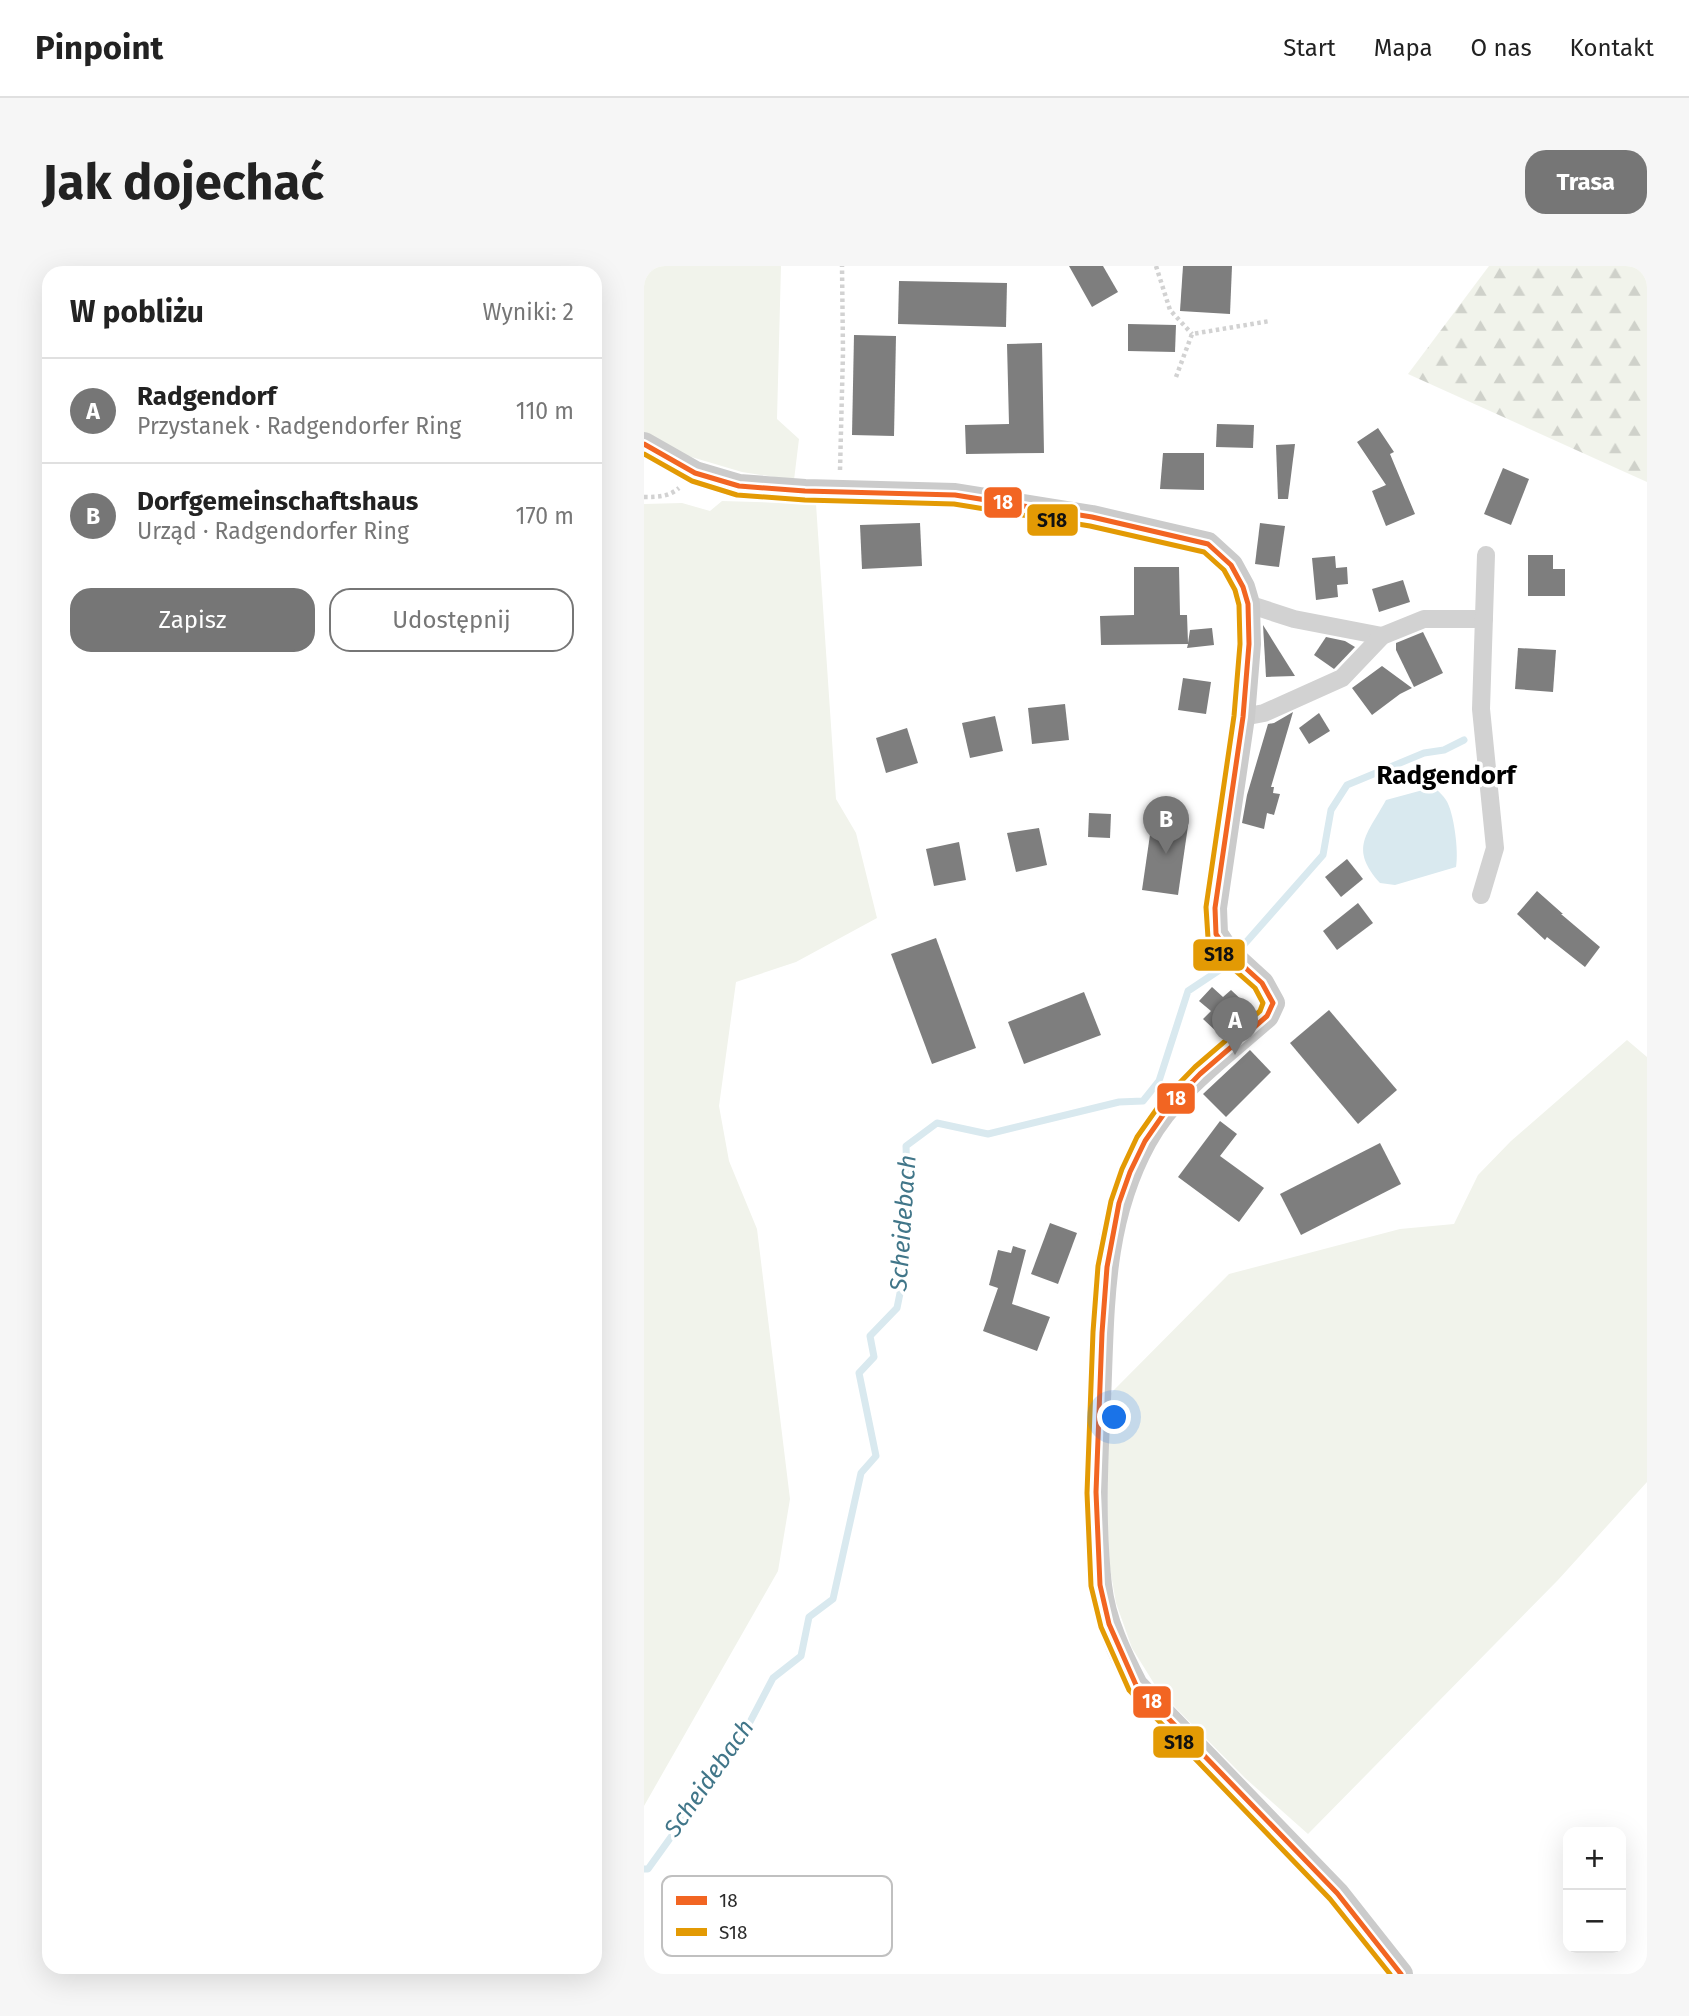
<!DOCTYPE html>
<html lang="pl">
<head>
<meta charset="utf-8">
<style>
	:root { --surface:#fff; --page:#f6f6f6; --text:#222; --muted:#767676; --line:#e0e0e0; --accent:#767676 }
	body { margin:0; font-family:"Fira Sans",sans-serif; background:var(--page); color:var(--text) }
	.controls { position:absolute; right:21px; bottom:21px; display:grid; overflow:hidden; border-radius:14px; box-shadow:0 7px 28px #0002 }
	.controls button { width:63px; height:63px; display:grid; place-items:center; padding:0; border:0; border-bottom:2px solid var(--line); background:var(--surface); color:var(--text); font:35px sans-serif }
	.you { position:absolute; left:471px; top:1152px; width:24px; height:24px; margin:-18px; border:5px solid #fff; border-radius:50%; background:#1a73e8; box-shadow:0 0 0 10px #1a73e833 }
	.badge { display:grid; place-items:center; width:46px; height:46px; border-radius:50%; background:var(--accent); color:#fff; font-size:23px; font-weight:700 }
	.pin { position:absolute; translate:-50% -58px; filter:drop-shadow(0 2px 4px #0008) }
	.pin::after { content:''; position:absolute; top:37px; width:24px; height:21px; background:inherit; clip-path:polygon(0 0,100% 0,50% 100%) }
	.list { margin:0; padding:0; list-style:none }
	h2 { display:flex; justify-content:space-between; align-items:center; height:91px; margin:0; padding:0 28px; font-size:30px }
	h2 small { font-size:23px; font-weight:400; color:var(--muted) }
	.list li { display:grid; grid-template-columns:46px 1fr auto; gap:21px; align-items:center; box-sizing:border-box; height:105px; padding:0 28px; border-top:2px solid var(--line) }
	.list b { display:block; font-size:26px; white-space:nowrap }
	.list p { margin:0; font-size:23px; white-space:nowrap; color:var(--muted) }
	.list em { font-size:23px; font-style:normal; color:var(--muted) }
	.actions { display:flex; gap:14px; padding:21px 28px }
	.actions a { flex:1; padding:16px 0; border:2px solid var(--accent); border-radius:21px; text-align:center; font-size:24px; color:var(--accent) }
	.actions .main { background:var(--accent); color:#fff }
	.map { position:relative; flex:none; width:1003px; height:1708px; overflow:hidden; border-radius:21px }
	header { display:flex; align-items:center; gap:42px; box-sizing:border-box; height:98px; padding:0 35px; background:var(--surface); border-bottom:2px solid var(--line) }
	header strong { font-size:33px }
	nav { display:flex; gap:38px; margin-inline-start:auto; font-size:24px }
	.intro { display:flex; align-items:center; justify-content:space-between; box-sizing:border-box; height:168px; padding:0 42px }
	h1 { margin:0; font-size:49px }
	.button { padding:18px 32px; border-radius:21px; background:var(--accent); color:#fff; font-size:24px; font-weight:700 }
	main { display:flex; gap:42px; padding:0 42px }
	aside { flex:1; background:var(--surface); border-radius:21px; box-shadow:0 7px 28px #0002 }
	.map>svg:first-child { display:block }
</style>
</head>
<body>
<header>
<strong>Pinpoint</strong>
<nav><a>Start</a><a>Mapa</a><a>O nas</a><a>Kontakt</a></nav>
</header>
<div class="intro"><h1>Jak dojechać</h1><a class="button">Trasa</a></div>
<main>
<aside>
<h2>W pobliżu<small>Wyniki: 2</small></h2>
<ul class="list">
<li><span class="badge">A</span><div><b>Radgendorf</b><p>Przystanek · Radgendorfer Ring</p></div><em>110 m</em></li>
<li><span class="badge">B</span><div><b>Dorfgemeinschaftshaus</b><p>Urząd · Radgendorfer Ring</p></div><em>170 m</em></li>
</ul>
<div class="actions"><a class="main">Zapisz</a><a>Udostępnij</a></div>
</aside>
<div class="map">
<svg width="1003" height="1708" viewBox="0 0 1003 1708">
	<defs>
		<pattern id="forest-firs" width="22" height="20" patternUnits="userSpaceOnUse" patternTransform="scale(1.75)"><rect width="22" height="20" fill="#f1f3eb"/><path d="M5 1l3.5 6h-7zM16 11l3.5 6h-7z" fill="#cfd1ca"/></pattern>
	</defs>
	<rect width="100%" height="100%" fill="#fff"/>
	<g fill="#f1f3eb">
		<polygon points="0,0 137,0 133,153 155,173 150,214 98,206 34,187 0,167"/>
		<polygon points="78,235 172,238 192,533 212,567 233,652 152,696 92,716 75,840 85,895 113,963 146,1233 134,1305 0,1540 0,238 38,237 66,245"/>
		<polygon points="983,774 1003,791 1003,1216 914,1314 664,1568 601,1512 514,1424 488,1382 472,1337 463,1285 465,1129 585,1008 756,963 810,958 834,909 867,875"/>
	</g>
	<polygon fill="url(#forest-firs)" points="845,0 1003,0 1003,216 764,108"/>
	<path fill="#d9e9ef" d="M790,521C794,525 799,529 802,534C810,546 815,586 812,601L751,619L736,617C705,582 723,569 742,534Z"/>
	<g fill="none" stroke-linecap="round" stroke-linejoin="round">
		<g stroke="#d9e9ef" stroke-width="7">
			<polyline points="597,682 679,589 687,544 703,519 780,487 800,484 820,474"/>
			<polyline points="0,1603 4,1603 96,1475 129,1412 157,1390 165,1351 189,1333 217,1207 232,1190 215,1107 230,1091 226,1070 253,1042 262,998 255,966 263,908 262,880 293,857 344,868 475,836 499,835 515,815 544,725 580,701"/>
		</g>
	</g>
	<g fill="#7e7e7e">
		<polygon points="425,0 459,0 474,26 448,41"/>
		<polygon points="539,0 588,0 586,48 536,45"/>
		<polygon points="255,15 363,17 362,61 254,58"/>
		<polygon points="484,58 532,59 531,86 484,85"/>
		<polygon points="210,69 252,70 250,170 208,169"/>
		<polygon points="398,77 400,187 322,188 321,159 365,158 363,78"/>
		<polygon points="573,158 610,159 609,182 572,181"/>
		<polygon points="734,162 750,186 746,188 771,248 742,260 728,225 742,219 713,176"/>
		<polygon points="651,178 644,233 634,233 632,179"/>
		<polygon points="519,187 560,187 560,224 516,223"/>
		<polygon points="859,202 885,213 867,259 840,248"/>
		<polygon points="276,257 278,300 218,303 216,259"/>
		<polygon points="616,257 641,260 635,301 611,298"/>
		<polygon points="884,289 909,289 909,303 921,303 921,330 884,330"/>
		<polygon points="691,290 692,302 703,301 704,318 693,319 694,331 672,334 668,292"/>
		<polygon points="490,301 535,301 536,349 543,349 544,377 546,364 568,362 570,379 543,382 544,378 457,379 456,350 490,349"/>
		<polygon points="759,314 766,336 735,346 728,323"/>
		<polygon points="619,359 651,410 622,411"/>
		<polygon points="779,366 799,407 770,421 752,384 752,377"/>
		<polygon points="682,371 701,375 711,381 690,403 670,389"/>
		<polygon points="874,382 912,384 909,426 871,423"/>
		<polygon points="738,400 768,422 756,428 728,449 708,422"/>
		<polygon points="539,412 567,416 562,448 534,444"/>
		<polygon points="421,438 425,474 388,478 384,442"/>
		<polygon points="649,446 627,521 630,521 629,527 636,528 630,549 623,547 620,563 598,557 603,529 624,458 630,457"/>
		<polygon points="675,447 686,465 665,478 655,462"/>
		<polygon points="351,450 359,485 326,492 318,457"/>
		<polygon points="263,462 274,497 242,507 232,472"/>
		<polygon points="445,547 467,548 466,572 444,571"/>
		<polygon points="509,548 545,553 534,629 498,624"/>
		<polygon points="395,562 403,599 372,606 363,567"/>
		<polygon points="315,576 322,614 290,620 282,583"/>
		<polygon points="703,593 719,613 697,631 681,611"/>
		<polygon points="893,625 919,648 917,648 956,681 941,701 903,671 901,674 873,648"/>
		<polygon points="714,637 729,657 693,684 679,665"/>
		<polygon points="292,672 332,782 288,798 247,688"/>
		<polygon points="568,721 579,731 587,724 602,738 574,767 559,753 567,745 555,735"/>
		<polygon points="440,726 457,769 380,798 364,756"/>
		<polygon points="685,744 753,824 714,858 646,777"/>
		<polygon points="606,784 627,806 582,851 559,828"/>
		<polygon points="576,855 593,868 576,890 620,922 595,956 534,911"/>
		<polygon points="736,877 757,918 657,969 636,928"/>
		<polygon points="406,957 433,967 414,1018 387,1008"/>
		<polygon points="369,980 382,984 368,1038 406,1051 393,1085 339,1065 354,1022 345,1019 354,984 367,987"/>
	</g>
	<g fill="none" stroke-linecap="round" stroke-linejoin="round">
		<g stroke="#d2d2d2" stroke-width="4.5" stroke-dasharray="3.5 3.5" stroke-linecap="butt">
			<polyline points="512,0 526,44 548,68"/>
			<polyline points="532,111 548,68 626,55"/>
			<polyline points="196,204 199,86 198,0"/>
			<path d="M0,231C14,231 24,231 35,222"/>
		</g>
		<g stroke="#d2d2d2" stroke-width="18">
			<polyline points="604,338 650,353 738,370"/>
			<polyline points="599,451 620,447 698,412 738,370 780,353 840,353"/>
			<polyline points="837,629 851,582 837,443 842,289"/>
		</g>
		<path stroke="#cbcbcb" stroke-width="24" d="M0,178L51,207L95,220L161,225L311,229L448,251L564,278L587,299L599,321L604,338L605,378L599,451L571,642L572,668L584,686L618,717L629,737L623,750C580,788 529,824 501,875C456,957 459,1043 455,1134C452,1195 449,1258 456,1319C460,1355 476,1388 492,1419L693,1627L757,1708"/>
		<defs>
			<polyline id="bus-1" points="0,178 51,207 95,220 161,225 311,229 448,251 564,278 587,299 599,321 604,338 605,378 599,451 571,642 572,668 584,686 618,717 629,737 623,750 556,808 526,839 501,875 486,906 475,937 463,1001 458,1067 452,1226 456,1319 465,1358 492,1419 693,1627 757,1708"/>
			<polyline id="bus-2" points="0,188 48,215 93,229 161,234 310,238 446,260 560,286 580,304 591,324 595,339 596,378 590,450 562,641 564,672 577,692 611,722 619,737 616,745 551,801 519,834 493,871 478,903 467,935 454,1000 449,1066 443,1227 447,1320 457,1361 485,1424 686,1633 746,1708"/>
		</defs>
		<use href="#bus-1" stroke="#fff" stroke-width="10"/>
		<use href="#bus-2" stroke="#fff" stroke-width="10"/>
		<use href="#bus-1" stroke="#f26522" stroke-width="5"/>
		<use href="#bus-2" stroke="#e39a04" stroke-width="5"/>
	</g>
	<g text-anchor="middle" stroke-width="7" stroke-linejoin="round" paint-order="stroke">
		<g font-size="24" font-style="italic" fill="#417689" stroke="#fff">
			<text transform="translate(259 957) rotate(-86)" y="8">Scheidebach</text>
			<text transform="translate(65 1512) rotate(-55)" y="8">Scheidebach</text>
		</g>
		<g font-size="26" font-weight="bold" fill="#000" stroke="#fff">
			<text x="802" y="518">Radgendorf</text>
		</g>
	</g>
	<rect x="18" y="1610" width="230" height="80" rx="10" fill="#fff" stroke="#c0c0c0" stroke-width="2"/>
	<rect x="32" y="1630" width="31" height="9" fill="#f26522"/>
	<rect x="32" y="1662" width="31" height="8" fill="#e39a04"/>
	<g font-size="19" fill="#2d2d2d">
		<text x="75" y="1641">18</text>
		<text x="75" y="1673">S18</text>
	</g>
	<g stroke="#fff" stroke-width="2.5">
		<rect x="339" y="220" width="40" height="33" rx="7" fill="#f26522"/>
		<rect x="382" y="237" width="53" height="34" rx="7" fill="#e39a04"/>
		<rect x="548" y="672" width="54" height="34" rx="7" fill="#e39a04"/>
		<rect x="512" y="816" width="40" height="33" rx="7" fill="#f26522"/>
		<rect x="488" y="1419" width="40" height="34" rx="7" fill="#f26522"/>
		<rect x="508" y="1459" width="53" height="34" rx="7" fill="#e39a04"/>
	</g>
	<g font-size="19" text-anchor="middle" font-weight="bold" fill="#fff">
		<text x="359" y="243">18</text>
		<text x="532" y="839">18</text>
		<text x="508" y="1442">18</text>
	</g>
	<g font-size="19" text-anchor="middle" font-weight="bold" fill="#111">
		<text x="408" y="261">S18</text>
		<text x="575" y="695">S18</text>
		<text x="535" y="1483">S18</text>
	</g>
</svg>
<div class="controls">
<button>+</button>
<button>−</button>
</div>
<div class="you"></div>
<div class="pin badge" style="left:591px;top:789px">A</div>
<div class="pin badge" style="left:522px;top:588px">B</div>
</div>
</main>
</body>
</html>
